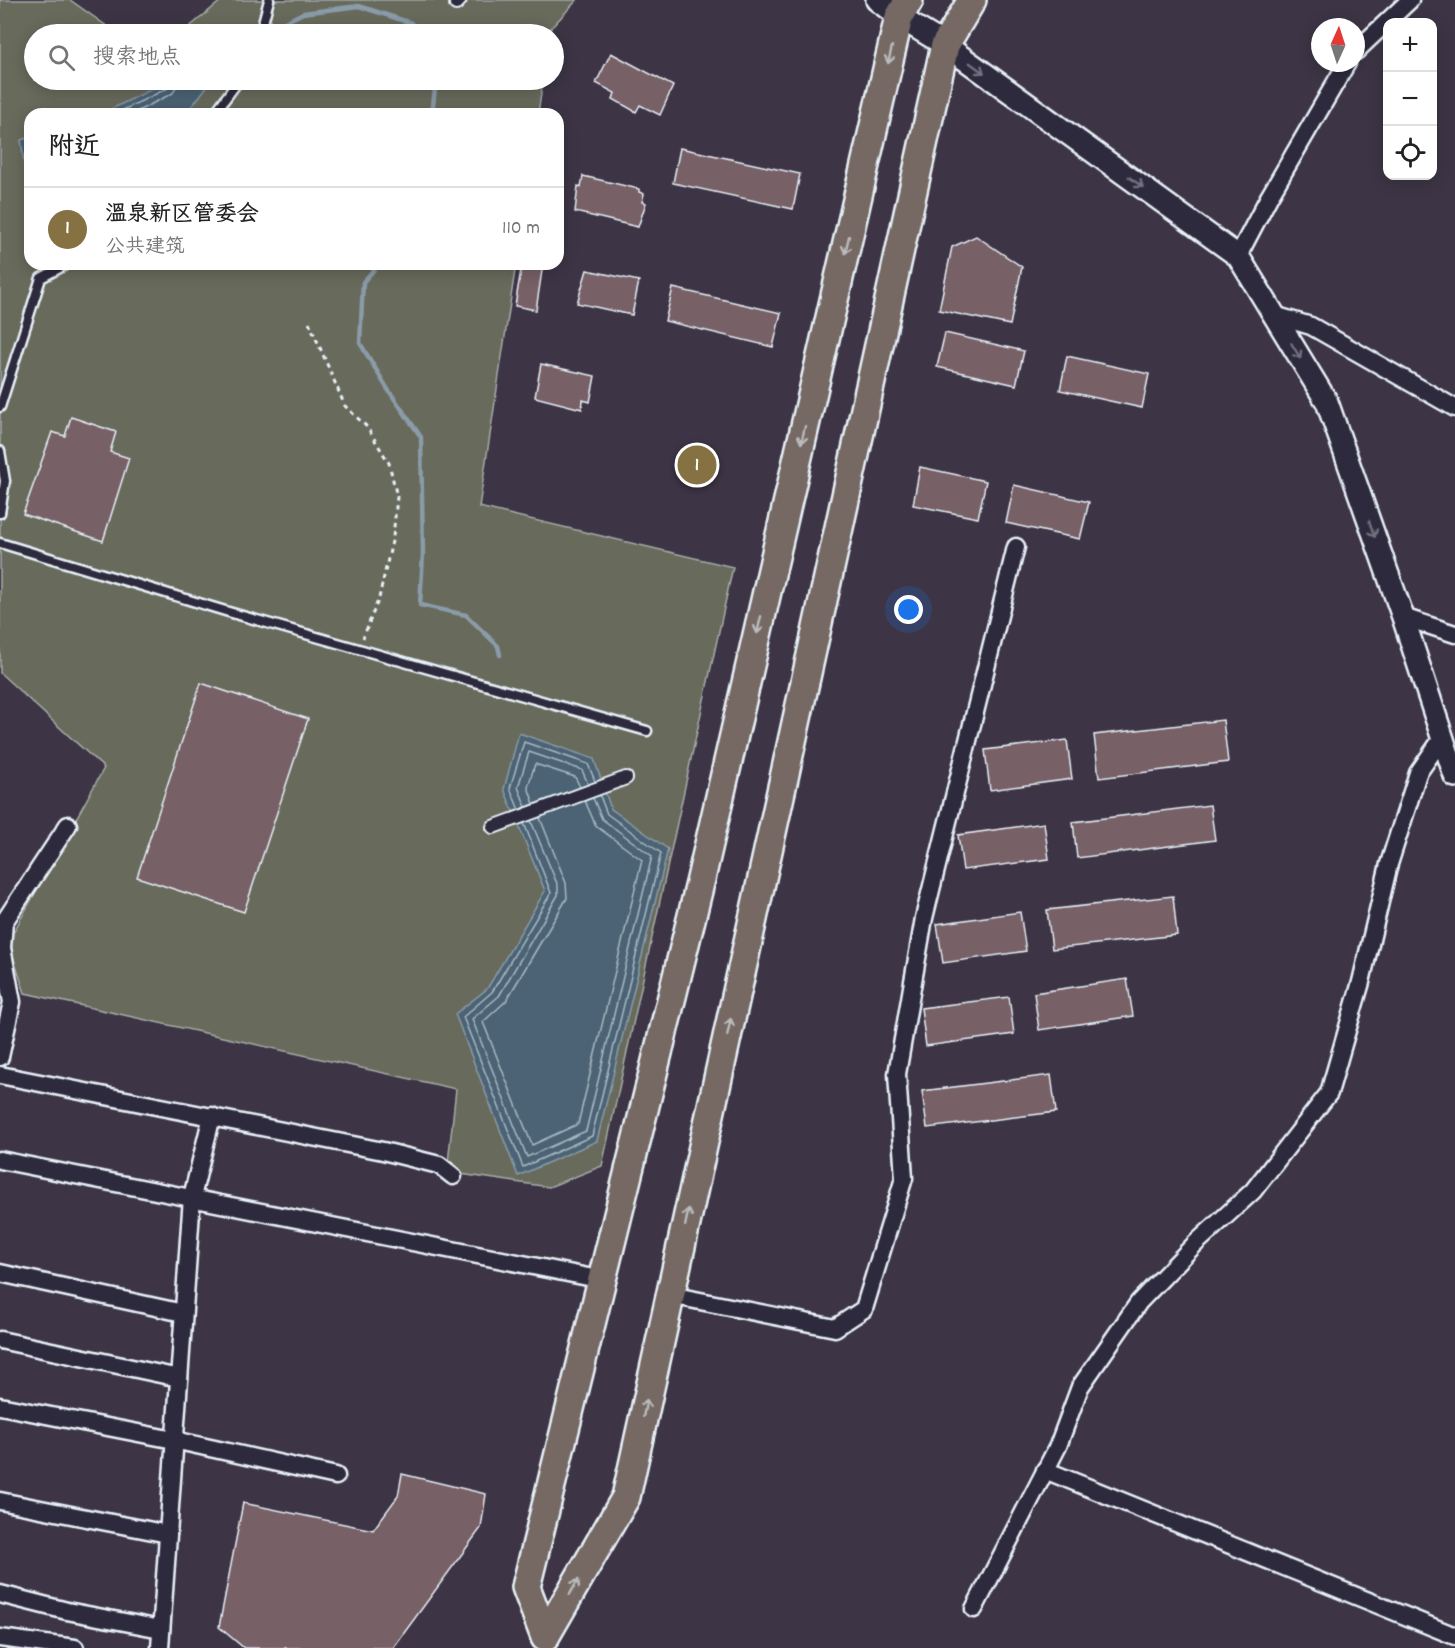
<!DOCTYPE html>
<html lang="zh">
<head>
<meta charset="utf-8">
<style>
	:root { --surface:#fff; --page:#f2f2f2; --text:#222; --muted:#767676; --line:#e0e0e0; --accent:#857141 }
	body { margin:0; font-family:Dekko,"LXGW WenKai TC",sans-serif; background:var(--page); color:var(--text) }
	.controls { position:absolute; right:18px; top:18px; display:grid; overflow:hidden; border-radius:12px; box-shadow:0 3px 15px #0003 }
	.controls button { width:54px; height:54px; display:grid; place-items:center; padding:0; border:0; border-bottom:2px solid var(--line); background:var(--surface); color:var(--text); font:30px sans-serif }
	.compass { position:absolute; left:1311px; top:18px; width:54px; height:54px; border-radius:50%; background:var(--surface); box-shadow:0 3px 15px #0003; rotate:3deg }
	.you { position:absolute; left:909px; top:610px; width:21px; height:21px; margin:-15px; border:4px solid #fff; border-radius:50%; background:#1a73e8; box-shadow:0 0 0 9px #1a73e833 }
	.badge { display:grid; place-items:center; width:39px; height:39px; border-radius:50%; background:var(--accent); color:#fff; font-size:20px; font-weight:700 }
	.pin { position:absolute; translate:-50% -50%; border:3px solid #fff; box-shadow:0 2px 6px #0006 }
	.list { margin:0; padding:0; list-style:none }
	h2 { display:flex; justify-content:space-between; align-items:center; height:78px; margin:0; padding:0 24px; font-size:26px }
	h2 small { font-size:20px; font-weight:400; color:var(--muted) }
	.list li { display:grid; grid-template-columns:39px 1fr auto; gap:18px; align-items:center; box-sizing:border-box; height:84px; padding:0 24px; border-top:2px solid var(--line) }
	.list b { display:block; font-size:22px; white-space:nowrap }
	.list p { margin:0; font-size:20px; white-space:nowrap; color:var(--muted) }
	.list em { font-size:20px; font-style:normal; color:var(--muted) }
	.icon { flex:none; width:33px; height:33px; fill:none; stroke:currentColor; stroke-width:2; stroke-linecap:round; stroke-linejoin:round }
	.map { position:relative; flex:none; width:1455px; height:1648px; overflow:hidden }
	.search { position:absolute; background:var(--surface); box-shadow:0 3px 15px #0003; left:24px; top:24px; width:540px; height:66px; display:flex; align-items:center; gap:15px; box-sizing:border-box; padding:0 21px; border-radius:33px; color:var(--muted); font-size:22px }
	.panel { position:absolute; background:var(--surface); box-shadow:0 3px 15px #0003; left:24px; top:108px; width:540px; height:162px; border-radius:18px }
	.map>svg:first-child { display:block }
</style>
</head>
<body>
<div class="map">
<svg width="1455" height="1648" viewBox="0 0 1455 1648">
	<rect width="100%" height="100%" fill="#3d3545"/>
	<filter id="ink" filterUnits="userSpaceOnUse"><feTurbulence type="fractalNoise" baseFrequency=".0167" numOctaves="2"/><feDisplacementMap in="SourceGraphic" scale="12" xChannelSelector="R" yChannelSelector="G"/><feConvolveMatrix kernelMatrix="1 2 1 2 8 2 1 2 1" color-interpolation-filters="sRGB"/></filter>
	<g filter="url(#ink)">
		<g fill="#676a5c" stroke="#a8aeaa" stroke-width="1.5">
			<polygon points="0,0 70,0 118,34 34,34 34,80 543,80 538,114 30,114 30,264 516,264 479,507 733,567 602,1166 549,1187 447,1172 456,1089 25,993 8,942 104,768 0,673"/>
			<polygon points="222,0 577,0 551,28 550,34 181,34"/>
		</g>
		<g fill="#4c6475" stroke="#8a9ca9" stroke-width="1.5">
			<polygon points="171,80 212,80 186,114 101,114"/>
			<polygon points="30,137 30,208 21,140"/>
			<polygon points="519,733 594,759 611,809 668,849 597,1141 518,1176 455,1014 487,989 545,891 504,789"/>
		</g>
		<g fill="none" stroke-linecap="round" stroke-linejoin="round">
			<g stroke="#aab9c4" stroke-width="1.5">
				<polyline points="115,114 168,88 172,80"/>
				<polyline points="132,114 173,93 180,80"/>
				<polyline points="534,804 528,787 535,764 575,777 580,787"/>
				<polyline points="526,807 518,787 529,752 582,770 588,784"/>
				<polyline points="519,810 510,788 524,742 588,764 595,781"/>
				<polyline points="540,818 566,883 567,898 506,1001 483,1022 532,1145 578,1124 642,860 596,826 585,801"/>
				<polyline points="531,821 558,886 558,895 499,996 472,1019 527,1157 586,1131 652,856 602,819 593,798"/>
				<polyline points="524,823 551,893 492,992 463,1017 523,1167 592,1136 661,853 607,814 600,796"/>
			</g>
			<g stroke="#8a9ca9" stroke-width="4.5">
				<polyline points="261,34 303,13 359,6 411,23 419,34"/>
				<polyline points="432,114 436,80"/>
				<polyline points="379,264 363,282 360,343 387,388 421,437 423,554 420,605 466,615 498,646 500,655"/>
			</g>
		</g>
		<g fill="#776066" stroke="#e8f1f8" stroke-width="1.5">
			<polygon points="611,53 673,86 660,115 640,105 636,112 613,99 615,93 596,83"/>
			<polygon points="680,148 800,174 793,209 673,183"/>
			<polygon points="583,176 639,189 639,192 644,194 642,202 646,203 638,227 575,212 578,186 581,187"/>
			<polygon points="976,236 1022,267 1010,325 939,310 952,247"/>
			<polygon points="522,264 543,264 536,310 515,306"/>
			<polygon points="587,270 639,281 632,315 577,303"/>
			<polygon points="673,288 781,313 773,347 665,321"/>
			<polygon points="945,333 1024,351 1016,385 937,367"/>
			<polygon points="1067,356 1149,374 1142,408 1060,390"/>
			<polygon points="541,364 595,376 590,402 583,400 582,409 535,397"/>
			<polygon points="71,417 116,432 110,452 129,458 103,541 23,514 52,432 65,436"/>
			<polygon points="920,467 986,481 978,518 913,505"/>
			<polygon points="1014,485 1089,502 1080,539 1006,523"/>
			<polygon points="201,683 308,719 244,912 137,877"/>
			<polygon points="1223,720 1228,762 1099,778 1094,735"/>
			<polygon points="1067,740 1072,779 990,790 985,750"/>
			<polygon points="1210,805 1215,840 1077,858 1073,822"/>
			<polygon points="1044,823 1049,859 963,870 958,835"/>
			<polygon points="1173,896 1177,935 1052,949 1047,910"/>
			<polygon points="1020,912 1026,951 943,963 937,924"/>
			<polygon points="1127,979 1133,1016 1039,1030 1034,993"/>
			<polygon points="1009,997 1014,1034 926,1046 921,1008"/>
			<polygon points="1051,1075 1056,1112 927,1128 922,1091"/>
			<polygon points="402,1474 486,1494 481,1528 393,1648 244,1648 219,1627 243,1503 373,1530 398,1496"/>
		</g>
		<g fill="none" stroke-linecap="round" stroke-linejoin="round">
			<defs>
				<g id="service">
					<polyline points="260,34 269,0"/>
					<polyline points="214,114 239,80"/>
					<polyline points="0,407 41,278 67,264"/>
					<polyline points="0,451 5,481 0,513"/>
					<polyline points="0,543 232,613 647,731"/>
				</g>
				<g id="pedestrian">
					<polyline points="456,4 460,0"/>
					<polyline points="493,827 626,778"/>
				</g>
				<g id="minor">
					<polyline points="1356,51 1410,0"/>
					<polyline points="1238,256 1269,197 1347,63"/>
					<polyline points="1274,315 1311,326 1455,408"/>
					<polyline points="1403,617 1455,634"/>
					<polyline points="0,1057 12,1002 2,948 4,922 68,825"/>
					<polyline points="0,1075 383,1151 439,1165 453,1176"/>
					<polyline points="0,1160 603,1280"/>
					<polyline points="0,1273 183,1313"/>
					<polyline points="670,1295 835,1328 864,1309 904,1178 897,1074 924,918 1016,547"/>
					<polyline points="0,1340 179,1378"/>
					<polyline points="0,1406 174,1440 336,1476"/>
					<polyline points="1045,1470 1455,1636"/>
					<polyline points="0,1501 168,1534"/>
					<polyline points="0,1594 67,1611 161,1629"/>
					<polyline points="974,1609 1058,1446 1080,1387 1139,1302 1195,1244 1253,1191 1329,1093 1361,982 1389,864 1418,773 1443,737"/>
					<polyline points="0,1638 75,1648"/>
					<polyline points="160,1648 192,1197 212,1116"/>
				</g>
				<polyline id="tertiary" points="877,0 899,17 945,45 1238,256 1327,402 1403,617 1455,776"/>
				<g id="primary">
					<polyline points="545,1637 626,1497 945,45 972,0"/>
					<polyline points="545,1637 526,1587 701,879 899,17 909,0"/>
				</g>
			</defs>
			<use href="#service" stroke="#e8f1f8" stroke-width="13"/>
			<use href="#pedestrian" stroke="#e8f1f8" stroke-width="16"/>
			<use href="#minor" stroke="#e8f1f8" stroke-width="21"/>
			<use href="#tertiary" stroke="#e8f1f8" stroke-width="26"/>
			<use href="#primary" stroke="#e8f1f8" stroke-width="32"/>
			<polyline stroke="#e8f1f8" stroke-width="3" stroke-dasharray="4.5 4.5" stroke-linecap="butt" points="309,322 345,406 367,427 389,463 397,497 393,537 379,598 363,638"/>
			<use href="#service" stroke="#2f2a3d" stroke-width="8"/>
			<use href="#pedestrian" stroke="#2f2a3d" stroke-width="12"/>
			<use href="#minor" stroke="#2f2a3d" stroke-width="16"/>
			<use href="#tertiary" stroke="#2f2a3d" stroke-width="21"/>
			<use href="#primary" stroke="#766964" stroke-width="27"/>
		</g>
		<defs><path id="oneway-shaft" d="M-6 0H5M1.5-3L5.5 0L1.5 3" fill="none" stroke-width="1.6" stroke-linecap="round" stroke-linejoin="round" transform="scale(1.5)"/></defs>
		<g stroke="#babbbd">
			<use href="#oneway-shaft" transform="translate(890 55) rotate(103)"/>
			<use href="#oneway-shaft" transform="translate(847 245) rotate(103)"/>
			<use href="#oneway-shaft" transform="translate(803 435) rotate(103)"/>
			<use href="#oneway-shaft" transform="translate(759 625) rotate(103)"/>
			<use href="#oneway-shaft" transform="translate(729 1027) rotate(-78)"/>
			<use href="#oneway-shaft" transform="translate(687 1217) rotate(-78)"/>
			<use href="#oneway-shaft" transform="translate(645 1408) rotate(-78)"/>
			<use href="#oneway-shaft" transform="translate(574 1587) rotate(-60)"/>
		</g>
		<g stroke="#70707e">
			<use href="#oneway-shaft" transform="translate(977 68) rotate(36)"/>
			<use href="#oneway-shaft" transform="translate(1136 182) rotate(36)"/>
			<use href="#oneway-shaft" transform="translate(1296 351) rotate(59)"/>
			<use href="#oneway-shaft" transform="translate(1372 529) rotate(70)"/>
		</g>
	</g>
</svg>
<div class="controls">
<button>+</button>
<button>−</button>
<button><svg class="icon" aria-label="locate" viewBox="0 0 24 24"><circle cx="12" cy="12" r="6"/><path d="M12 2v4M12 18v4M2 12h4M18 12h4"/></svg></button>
</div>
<svg class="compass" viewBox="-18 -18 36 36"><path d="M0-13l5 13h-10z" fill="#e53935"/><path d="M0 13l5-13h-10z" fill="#767676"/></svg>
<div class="you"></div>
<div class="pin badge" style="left:697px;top:465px">1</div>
<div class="search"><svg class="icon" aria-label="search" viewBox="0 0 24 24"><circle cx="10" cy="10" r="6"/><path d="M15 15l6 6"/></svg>搜索地点</div>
<section class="panel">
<h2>附近<small></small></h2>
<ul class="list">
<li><span class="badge">1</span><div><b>温泉新区管委会</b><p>公共建筑</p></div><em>110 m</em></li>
</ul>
</section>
</div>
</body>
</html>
